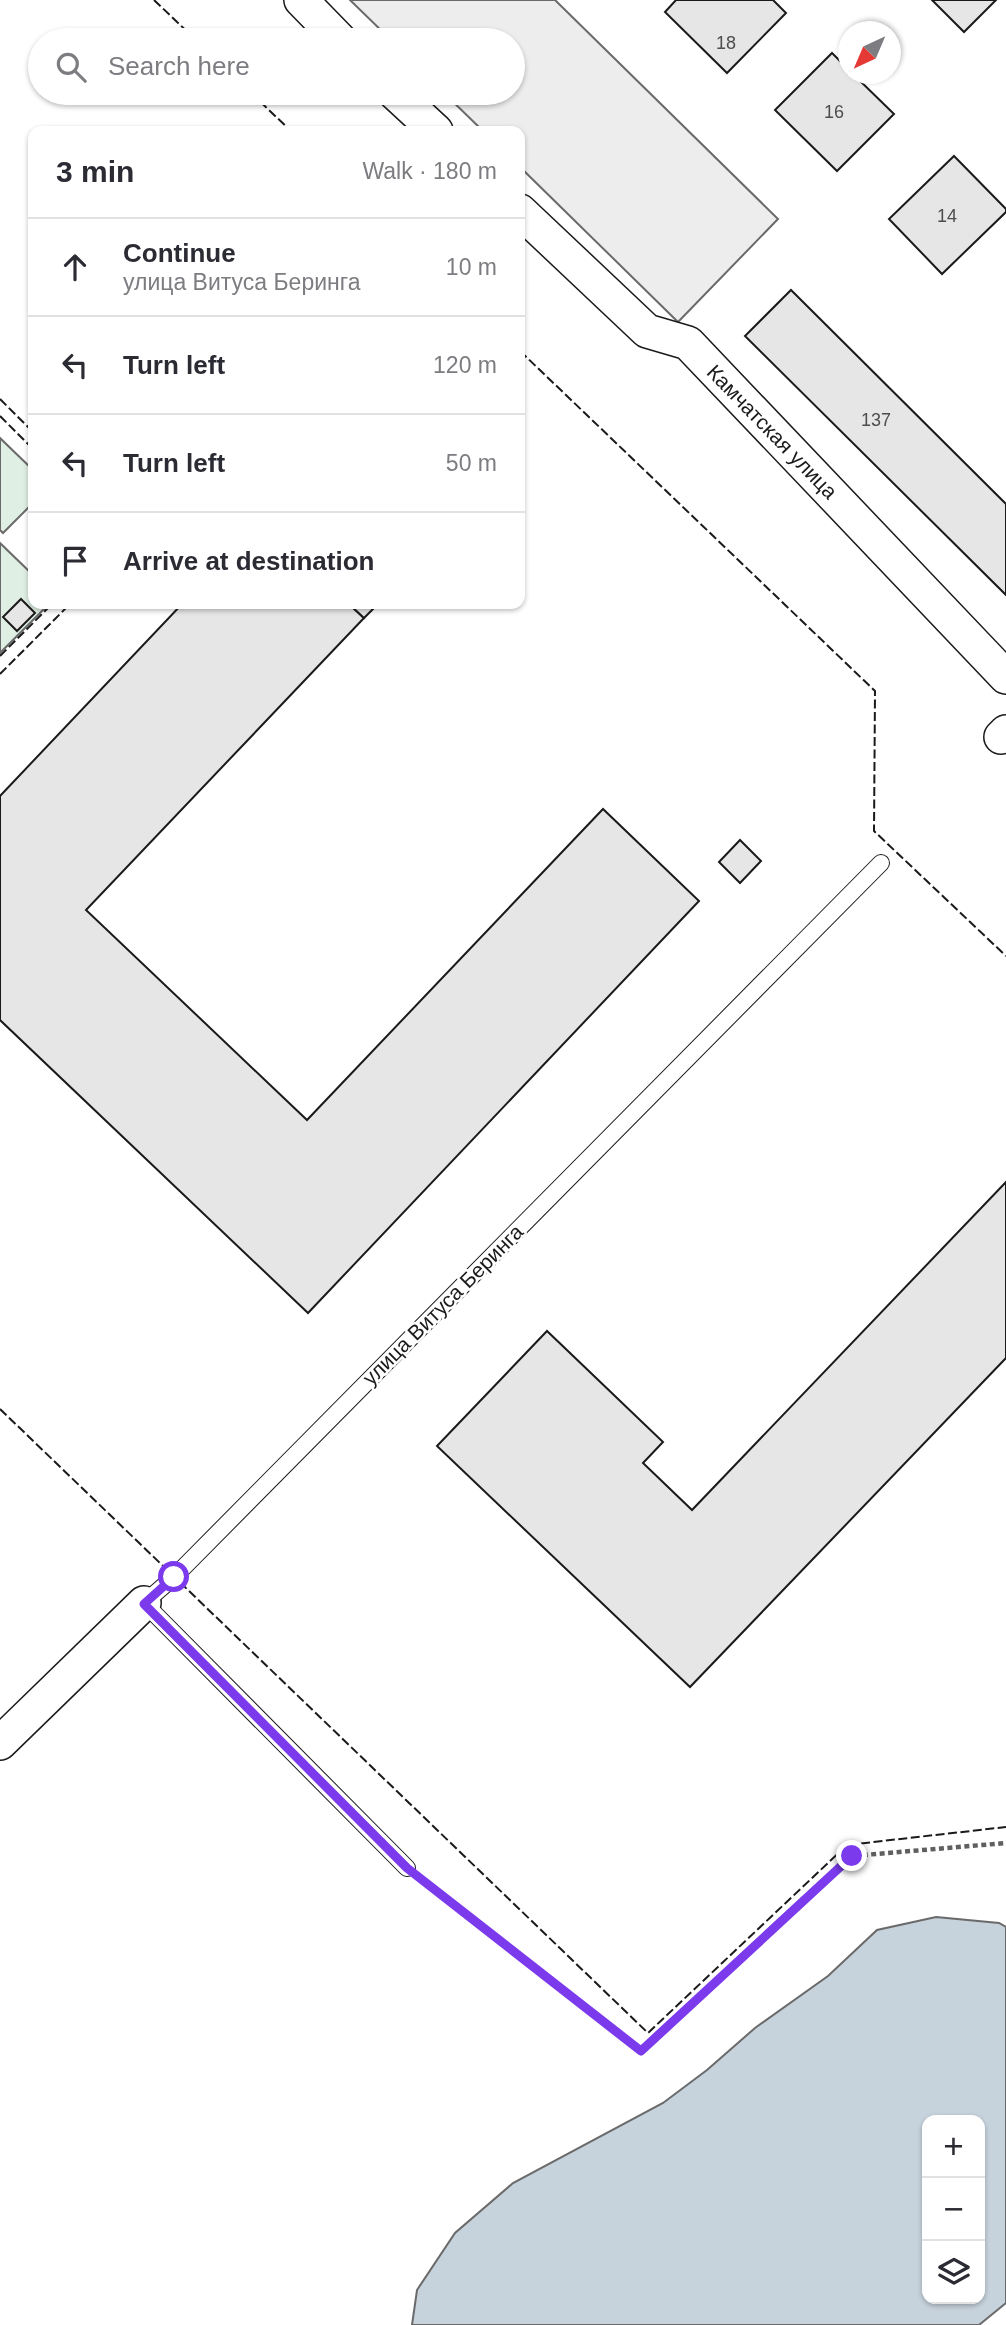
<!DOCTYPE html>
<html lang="en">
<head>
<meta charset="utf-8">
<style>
	:root { --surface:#fff; --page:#f7f7f7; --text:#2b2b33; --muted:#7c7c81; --line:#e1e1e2 }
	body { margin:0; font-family:Helvetica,sans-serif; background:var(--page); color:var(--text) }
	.controls { position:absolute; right:21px; bottom:21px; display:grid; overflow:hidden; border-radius:14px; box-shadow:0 2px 5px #0004 }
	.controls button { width:63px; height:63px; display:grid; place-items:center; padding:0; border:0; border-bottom:2px solid var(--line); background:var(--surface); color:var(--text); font:35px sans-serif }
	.compass { position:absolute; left:838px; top:21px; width:63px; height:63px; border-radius:50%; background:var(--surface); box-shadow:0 2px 5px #0004; rotate:224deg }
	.stop { position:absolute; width:21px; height:21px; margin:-16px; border:5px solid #7c3aed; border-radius:50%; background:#fff }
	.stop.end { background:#7c3aed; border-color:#fff; box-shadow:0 2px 7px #0008 }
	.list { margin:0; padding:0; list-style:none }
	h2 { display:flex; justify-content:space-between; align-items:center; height:91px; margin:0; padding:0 28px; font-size:30px }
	h2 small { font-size:23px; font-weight:400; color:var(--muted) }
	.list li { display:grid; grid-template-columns:46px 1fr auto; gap:21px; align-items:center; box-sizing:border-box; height:98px; padding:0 28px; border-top:2px solid var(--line) }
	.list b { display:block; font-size:26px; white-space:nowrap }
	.list p { margin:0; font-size:23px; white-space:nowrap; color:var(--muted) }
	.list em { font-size:23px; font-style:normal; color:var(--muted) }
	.icon { flex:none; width:38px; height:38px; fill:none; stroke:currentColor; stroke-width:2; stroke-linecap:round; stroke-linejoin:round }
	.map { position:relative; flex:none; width:1006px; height:2325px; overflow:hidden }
	.search { position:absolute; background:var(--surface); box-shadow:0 2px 5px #0004; left:28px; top:28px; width:497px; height:77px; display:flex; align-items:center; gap:18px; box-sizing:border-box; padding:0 24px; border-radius:38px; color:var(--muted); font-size:26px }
	.panel { position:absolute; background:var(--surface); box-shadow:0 2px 5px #0004; left:28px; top:126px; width:497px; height:483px; border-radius:14px }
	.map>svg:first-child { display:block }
</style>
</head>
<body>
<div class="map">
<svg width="1006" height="2325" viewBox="0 0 1006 2325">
	<rect width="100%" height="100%" fill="#fff"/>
	<g fill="#e0efe3" stroke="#6a6a6a" stroke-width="2">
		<polygon points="0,438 33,470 33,503 3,533 0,530"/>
		<polygon points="0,543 33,575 33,604 49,604 0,653"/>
	</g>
	<polygon fill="#ededed" stroke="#6a6a6a" stroke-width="2" points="350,0 555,0 778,219 678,322 520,167 520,131 483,131 444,93 513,93 513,40 391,40"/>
	<path fill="#c6d2dc" stroke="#6a6a6a" stroke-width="2" fill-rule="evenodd" d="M936,1917L999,1923L1006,1927V2303L979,2325H412L417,2290L455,2233L513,2183L663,2103L707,2070L755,2028L828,1976L877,1930ZM927,2120H980V2299H927Z"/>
	<g fill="#e6e6e6" stroke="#1a1a1a" stroke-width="2">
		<polygon points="676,0 773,0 786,13 727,73 665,12"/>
		<polygon points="932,0 996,0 964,32"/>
		<polygon points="832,53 848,69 848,74 853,74 894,114 837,171 775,110"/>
		<polygon points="954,156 1006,209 1006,212 942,274 889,219"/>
		<polygon points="791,290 1006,504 1006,595 745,336"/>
		<polygon points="21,599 35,613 17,631 3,617"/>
		<polygon points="182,604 349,604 364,618 86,910 307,1120 603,809 699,901 308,1313 0,1020 0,796"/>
		<polygon points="349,604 378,604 364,618"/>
		<polygon points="740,840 761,861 740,883 719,862"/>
		<polygon points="1006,1182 1006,1358 690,1687 437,1446 547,1331 663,1442 643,1463 692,1510"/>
	</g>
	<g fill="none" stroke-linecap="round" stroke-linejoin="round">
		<defs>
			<polyline id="service" points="407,1868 144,1603 174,1577 881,863"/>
			<g id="minor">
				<polyline points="301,0 340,40"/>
				<polyline points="395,93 436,131"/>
				<polyline points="520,211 647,331 688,343 1006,677"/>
				<polyline points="1001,737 1006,732"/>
				<polyline points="0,1743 144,1603"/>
			</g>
		</defs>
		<use href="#service" stroke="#1a1a1a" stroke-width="18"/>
		<use href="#minor" stroke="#1a1a1a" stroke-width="36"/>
		<polyline stroke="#5f5f5f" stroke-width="4.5" stroke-dasharray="5 3.5" stroke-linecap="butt" points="427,1884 641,2051 852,1856 1006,1843"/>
		<use href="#service" stroke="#fff" stroke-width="16"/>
		<use href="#minor" stroke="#fff" stroke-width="33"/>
		<g stroke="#1a1a1a" stroke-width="2" stroke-dasharray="9 3.5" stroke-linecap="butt">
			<polyline points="154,0 196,40"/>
			<polyline points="251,93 291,131"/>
			<polyline points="520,351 875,691 874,831 1006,956"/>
			<polyline points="0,399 33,432"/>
			<polyline points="0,416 33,449"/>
			<polyline points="0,656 52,604"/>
			<polyline points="0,674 70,604"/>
			<polyline points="0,1409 648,2033 847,1845 1006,1827"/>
		</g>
	</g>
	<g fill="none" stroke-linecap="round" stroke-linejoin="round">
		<polyline stroke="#7c3aed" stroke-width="9" points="174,1577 144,1604 407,1868 641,2051 852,1856"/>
	</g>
	<g text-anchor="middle" stroke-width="5" stroke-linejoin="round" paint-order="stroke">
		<g font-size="18" fill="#4d4d4d">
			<text x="726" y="49">18</text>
			<text x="834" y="118">16</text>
			<text x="947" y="222">14</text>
			<text x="876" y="426">137</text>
		</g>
		<g font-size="21" fill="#1a1a1a" stroke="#fff">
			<text transform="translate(772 432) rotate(46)" y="7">Камчатская улица</text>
			<text transform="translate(443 1305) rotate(-45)" y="7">улица Витуса Беринга</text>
		</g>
	</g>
</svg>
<div class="controls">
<button>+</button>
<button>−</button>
<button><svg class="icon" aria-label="layers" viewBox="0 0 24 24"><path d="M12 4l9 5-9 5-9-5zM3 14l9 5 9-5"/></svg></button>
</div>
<svg class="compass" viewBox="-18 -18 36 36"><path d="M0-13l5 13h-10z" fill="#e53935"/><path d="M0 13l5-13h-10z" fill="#7c7c81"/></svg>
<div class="stop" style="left:174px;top:1577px"></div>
<div class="stop end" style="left:852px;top:1856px"></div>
<div class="search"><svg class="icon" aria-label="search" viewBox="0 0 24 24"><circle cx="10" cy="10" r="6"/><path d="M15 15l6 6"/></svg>Search here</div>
<section class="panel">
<h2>3 min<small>Walk · 180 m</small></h2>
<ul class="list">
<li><svg class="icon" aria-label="ahead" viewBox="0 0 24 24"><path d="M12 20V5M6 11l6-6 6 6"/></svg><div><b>Continue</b><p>улица Витуса Беринга</p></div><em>10 m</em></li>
<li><svg class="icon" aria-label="left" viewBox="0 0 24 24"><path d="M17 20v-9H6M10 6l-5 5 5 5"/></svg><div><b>Turn left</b></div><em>120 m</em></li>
<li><svg class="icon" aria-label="left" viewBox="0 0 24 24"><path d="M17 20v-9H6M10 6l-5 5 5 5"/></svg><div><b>Turn left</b></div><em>50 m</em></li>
<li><svg class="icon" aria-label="arrive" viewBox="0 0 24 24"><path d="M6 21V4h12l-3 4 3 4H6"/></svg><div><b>Arrive at destination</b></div></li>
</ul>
</section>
</div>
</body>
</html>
